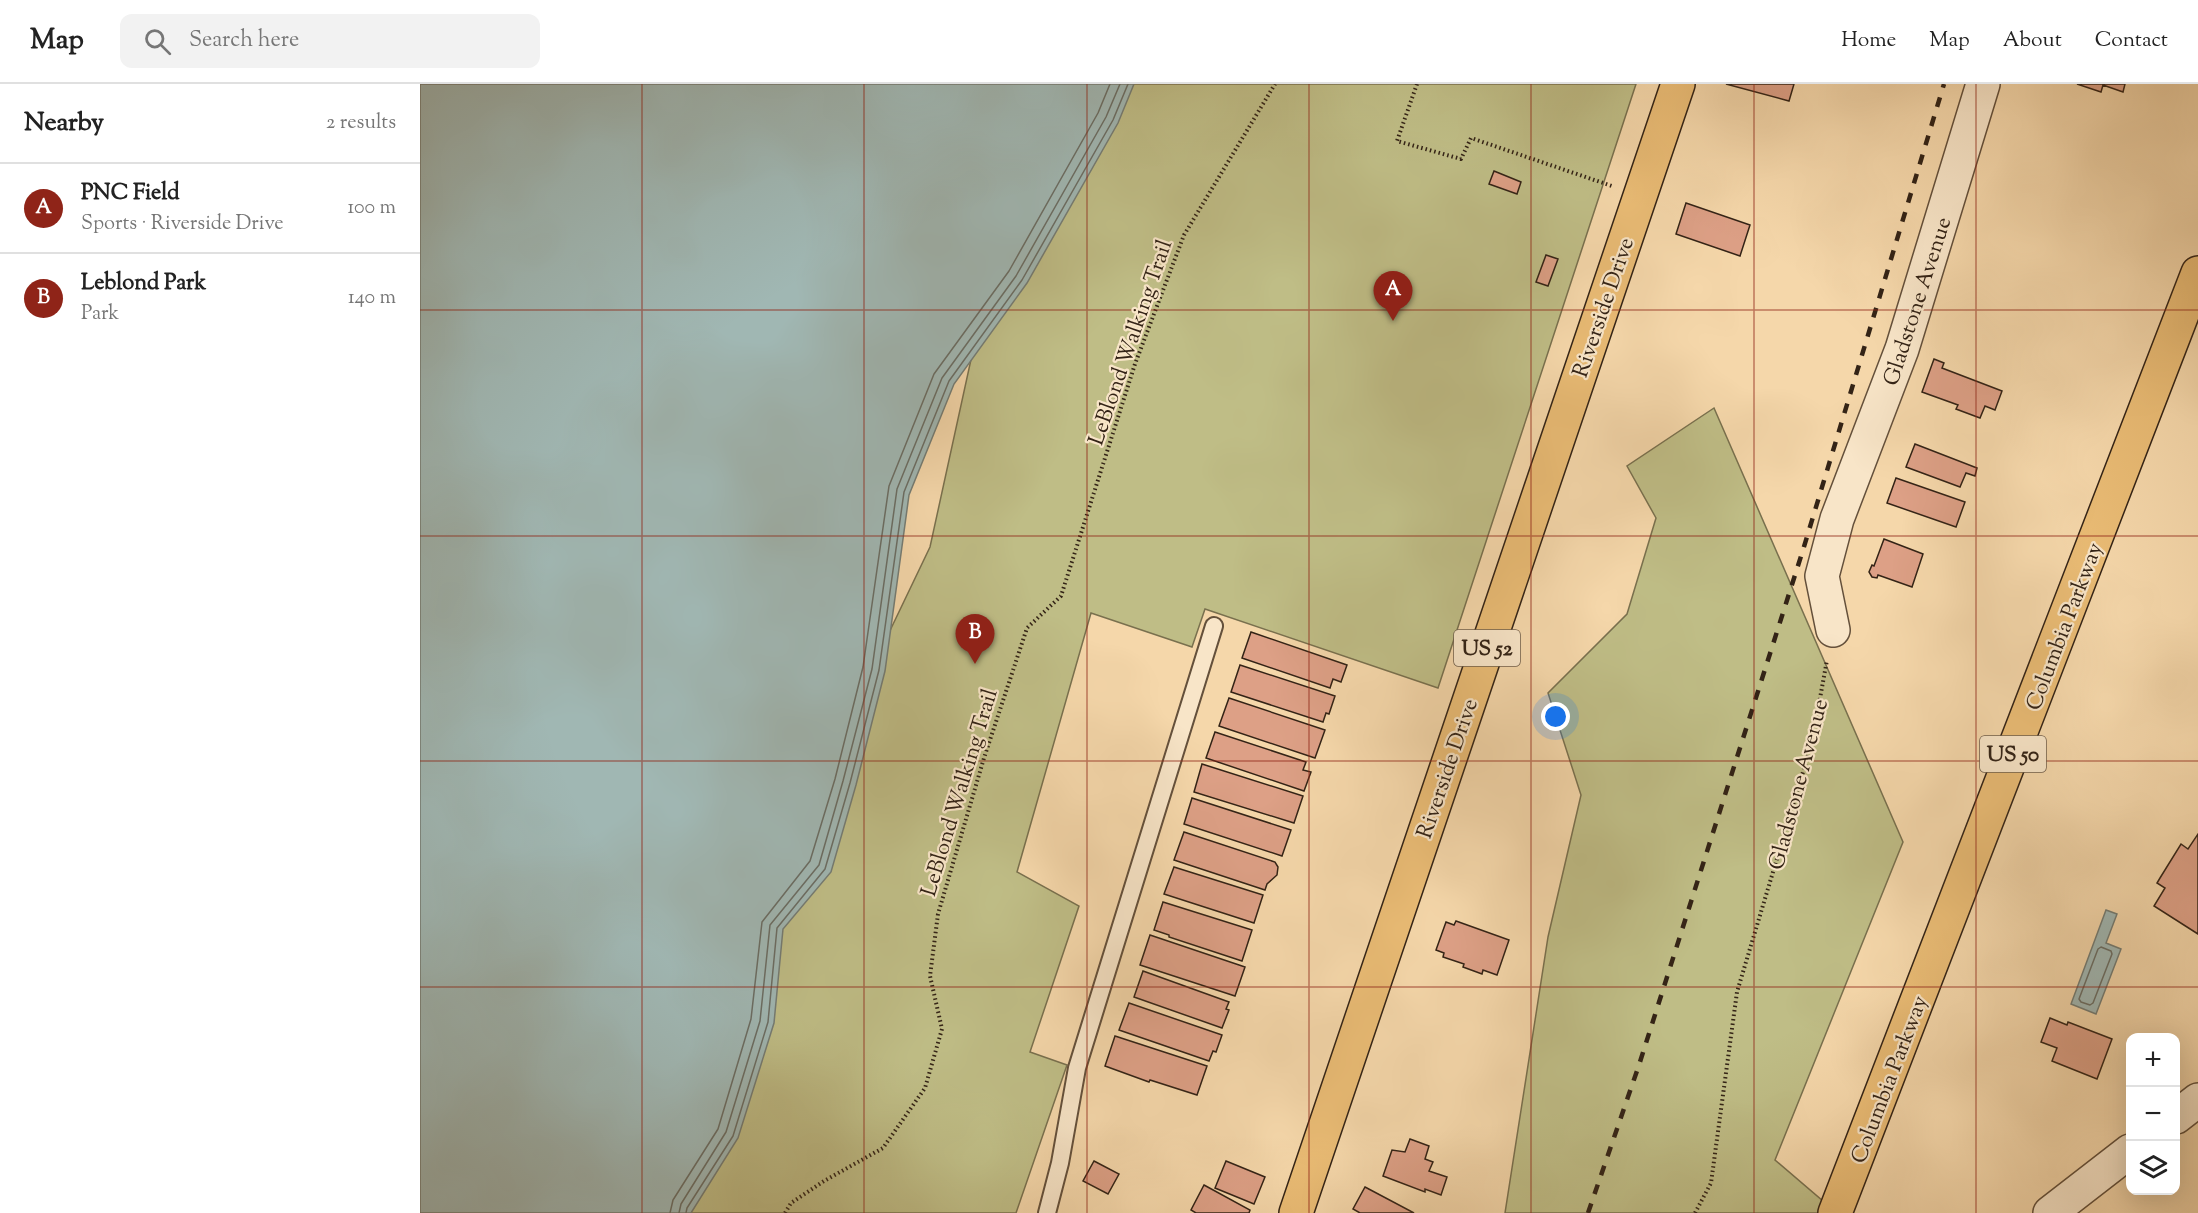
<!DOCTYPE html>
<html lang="en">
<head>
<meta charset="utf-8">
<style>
	:root { --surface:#fff; --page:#f2f2f2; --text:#222; --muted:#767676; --line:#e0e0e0; --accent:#8f2418 }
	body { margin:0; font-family:"Sorts Mill Goudy",serif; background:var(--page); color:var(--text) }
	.controls { position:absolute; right:18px; bottom:18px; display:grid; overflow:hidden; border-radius:12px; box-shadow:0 6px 24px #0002 }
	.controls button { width:54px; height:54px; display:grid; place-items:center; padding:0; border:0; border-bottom:2px solid var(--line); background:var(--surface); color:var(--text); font:30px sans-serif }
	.you { position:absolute; left:1136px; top:633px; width:21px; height:21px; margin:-15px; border:4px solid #fff; border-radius:50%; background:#1a73e8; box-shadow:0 0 0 9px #1a73e833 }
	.badge { display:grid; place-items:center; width:39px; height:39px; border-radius:50%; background:var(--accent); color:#fff; font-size:20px; font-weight:700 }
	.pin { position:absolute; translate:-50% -50px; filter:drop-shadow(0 2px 3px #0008) }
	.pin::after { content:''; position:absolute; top:32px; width:21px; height:18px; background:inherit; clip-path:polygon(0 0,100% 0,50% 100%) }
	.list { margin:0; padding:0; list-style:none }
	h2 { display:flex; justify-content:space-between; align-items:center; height:78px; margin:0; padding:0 24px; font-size:26px }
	h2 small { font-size:20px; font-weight:400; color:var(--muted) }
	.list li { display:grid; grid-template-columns:39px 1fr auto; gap:18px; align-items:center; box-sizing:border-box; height:90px; padding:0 24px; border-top:2px solid var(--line) }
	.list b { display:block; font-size:22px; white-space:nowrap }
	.list p { margin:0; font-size:20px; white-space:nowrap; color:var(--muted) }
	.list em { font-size:20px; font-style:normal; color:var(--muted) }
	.icon { flex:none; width:33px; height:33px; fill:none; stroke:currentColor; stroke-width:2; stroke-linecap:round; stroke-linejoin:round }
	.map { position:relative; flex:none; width:1778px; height:1129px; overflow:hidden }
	header { display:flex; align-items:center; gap:36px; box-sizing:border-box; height:84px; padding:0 30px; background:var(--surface); border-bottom:2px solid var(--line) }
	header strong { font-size:28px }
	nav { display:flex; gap:33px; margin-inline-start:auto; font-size:21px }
	.search { width:420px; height:54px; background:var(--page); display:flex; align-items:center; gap:15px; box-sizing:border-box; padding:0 21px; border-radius:12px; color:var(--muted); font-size:22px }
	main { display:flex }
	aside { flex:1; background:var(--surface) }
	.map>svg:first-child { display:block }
</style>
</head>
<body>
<header>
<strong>Map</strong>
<div class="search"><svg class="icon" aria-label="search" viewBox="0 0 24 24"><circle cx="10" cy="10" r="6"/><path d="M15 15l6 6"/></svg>Search here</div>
<nav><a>Home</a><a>Map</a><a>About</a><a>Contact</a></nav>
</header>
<main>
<aside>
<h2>Nearby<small>2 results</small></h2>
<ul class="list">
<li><span class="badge">A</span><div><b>PNC Field</b><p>Sports · Riverside Drive</p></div><em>100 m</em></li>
<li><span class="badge">B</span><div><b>Leblond Park</b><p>Park</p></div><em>140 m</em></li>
</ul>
</aside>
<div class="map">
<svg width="1778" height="1129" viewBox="0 0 1778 1129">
	<rect width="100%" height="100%" fill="#f5d7aa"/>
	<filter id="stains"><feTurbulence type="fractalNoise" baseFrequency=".00333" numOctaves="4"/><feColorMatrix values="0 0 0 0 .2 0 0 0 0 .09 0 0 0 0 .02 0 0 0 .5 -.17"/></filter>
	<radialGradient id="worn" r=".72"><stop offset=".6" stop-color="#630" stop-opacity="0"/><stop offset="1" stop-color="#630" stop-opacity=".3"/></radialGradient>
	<g fill="#bfbd86" stroke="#79704e" stroke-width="1.5">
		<polygon points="654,0 1216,0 1018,604 785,525 772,563 671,529 597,788 659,822 610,968 647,981 596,1129 258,1129 409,674 510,463 564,216"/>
		<polygon points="1294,324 1483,758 1355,1076 1417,1129 1085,1129 1128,853 1161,711 1128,609 1207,530 1236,434 1207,382"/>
	</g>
	<g fill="#a0b7b3" stroke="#747c74" stroke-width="1.5">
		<polygon points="0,0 714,0 698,39 607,199 534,300 489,411 465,587 436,701 411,788 363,845 354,939 318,1054 271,1129 0,1129"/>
		<polygon points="1686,826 1697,830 1686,859 1701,865 1676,930 1651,920"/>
	</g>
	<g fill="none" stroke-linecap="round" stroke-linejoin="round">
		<g stroke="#6a6d64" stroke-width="1.5">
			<polygon points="1681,863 1691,867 1692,870 1673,919 1670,921 1661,918 1659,915 1678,865"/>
			<polyline points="250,1129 253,1116 298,1045 331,935 342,838 390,777 415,695 443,583 469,402 514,290 589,187 678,29 690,0"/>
			<polyline points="259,1129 261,1120 306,1048 340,937 350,841 399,781 423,697 452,585 477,405 522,294 596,192 686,33 700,0"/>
			<polyline points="266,1129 267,1124 313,1052 348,938 357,844 405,785 430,699 459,586 484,408 529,297 602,196 693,36 708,0"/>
		</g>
	</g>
	<g fill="#dda086" stroke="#332316" stroke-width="1.5">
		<polygon points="1306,0 1374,0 1369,17"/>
		<polygon points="1657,0 1705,0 1703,8 1683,1 1681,8"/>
		<polygon points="1074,87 1101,98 1097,110 1069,100"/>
		<polygon points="1266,119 1330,141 1320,172 1256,150"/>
		<polygon points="1126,171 1138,175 1128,202 1116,198"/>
		<polygon points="1514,275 1524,279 1522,284 1582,307 1575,326 1565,322 1560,334 1536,325 1538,321 1502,308"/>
		<polygon points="1495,360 1557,384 1555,392 1546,389 1540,403 1486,383"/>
		<polygon points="1476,394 1545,418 1536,443 1467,419"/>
		<polygon points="1464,455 1503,470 1492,503 1458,491 1457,494 1452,493 1449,488 1452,481 1454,482"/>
		<polygon points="831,548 927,581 921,598 913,595 910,604 822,574"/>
		<polygon points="820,581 915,612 909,630 906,629 903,638 811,608"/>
		<polygon points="809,614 905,646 895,674 799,642"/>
		<polygon points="795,648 886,678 883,686 891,688 884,707 786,674"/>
		<polygon points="782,680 883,712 874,739 774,708"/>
		<polygon points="772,714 871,746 862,772 764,740"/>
		<polygon points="764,748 855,778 858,783 857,791 847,800 845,806 754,776"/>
		<polygon points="1778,750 1778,850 1734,822 1745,804 1737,799 1740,794 1761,760 1768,765"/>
		<polygon points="754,783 843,811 834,839 744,810"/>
		<polygon points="743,818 832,846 822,877 749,853 749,851 734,846"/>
		<polygon points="1036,837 1089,856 1077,891 1063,886 1062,890 1043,883 1044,880 1023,873 1024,869 1016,866 1026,838 1034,841"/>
		<polygon points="730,851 825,883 815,912 720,881"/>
		<polygon points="723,887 809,918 806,925 809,926 802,944 714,913"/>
		<polygon points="709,919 802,951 796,968 793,967 789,977 699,946"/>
		<polygon points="1630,934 1647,941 1648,938 1692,955 1677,995 1632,977 1637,964 1621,958"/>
		<polygon points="695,952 787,982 777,1011 730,996 729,998 685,982"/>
		<polygon points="990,1055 1009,1062 1005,1075 1013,1078 1009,1087 1027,1093 1021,1111 1005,1105 1005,1108 963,1092 972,1066 985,1068"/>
		<polygon points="674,1077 699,1090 688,1110 663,1097"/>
		<polygon points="806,1077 845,1093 834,1120 795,1104"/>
		<polygon points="784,1101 830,1126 829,1129 776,1129 771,1126"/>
		<polygon points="945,1103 994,1129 940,1129 933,1125"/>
	</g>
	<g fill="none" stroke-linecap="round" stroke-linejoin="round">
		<defs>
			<polyline id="service" points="627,1129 640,1079 657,984 794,542"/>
			<polyline id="minor" points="1413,546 1402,492 1417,435 1482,265 1563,0"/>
			<g id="tertiary">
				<polyline points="1756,1033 1778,1016"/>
				<polyline points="1630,1129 1710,1067"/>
			</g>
			<polyline id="primary" points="876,1129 1258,0"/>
			<polyline id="trunk" points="1415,1129 1778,189"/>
		</defs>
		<use href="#service" stroke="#64503b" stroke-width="20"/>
		<use href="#minor" stroke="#64503b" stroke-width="36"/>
		<use href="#tertiary" stroke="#64503b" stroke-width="36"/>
		<use href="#primary" stroke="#332316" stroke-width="36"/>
		<use href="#trunk" stroke="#332316" stroke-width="36"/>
		<g stroke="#332316" stroke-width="4" stroke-dasharray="1.5 3" stroke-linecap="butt">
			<polyline points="997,0 977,57 1041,75 1051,54 1192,102"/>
			<polyline points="365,1129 371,1119 404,1097 463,1064 505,1004 522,945 510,892 518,830 564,674 607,544 641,512 715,280 764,151 855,0"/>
			<polyline points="1275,1129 1291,1099 1317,908 1392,658 1407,576"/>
		</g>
		<use href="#service" stroke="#f8e5c8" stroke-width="16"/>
		<use href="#minor" stroke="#f8e5c8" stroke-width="33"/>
		<use href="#tertiary" stroke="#f8e5c8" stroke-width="33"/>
		<use href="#primary" stroke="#eabc75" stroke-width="33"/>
		<use href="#trunk" stroke="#eabc75" stroke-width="33"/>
		<polyline stroke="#332316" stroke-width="4.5" stroke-dasharray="10 10" stroke-linecap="butt" points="1168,1129 1219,981 1383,466 1524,0"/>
	</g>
	<path fill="none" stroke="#8f2418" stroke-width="1.5" stroke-opacity="0.55" d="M222,0V1129M444,0V1129M667,0V1129M889,0V1129M1111,0V1129M1334,0V1129M1556,0V1129M0,226H1778M0,452H1778M0,677H1778M0,903H1778"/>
	<g text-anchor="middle" stroke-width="4.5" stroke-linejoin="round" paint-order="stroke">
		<g fill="#f8e5c8" stroke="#6e5d4b" stroke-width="1.5">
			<rect x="1034" y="546" width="66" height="36" rx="4.5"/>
			<rect x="1560" y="652" width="66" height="36" rx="4.5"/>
		</g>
		<g font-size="21" font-weight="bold" fill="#332316">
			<text x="1067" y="571">US 52</text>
			<text x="1593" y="677">US 50</text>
		</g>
		<g font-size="22" fill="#332316" stroke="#f8e5c8">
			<text transform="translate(1496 217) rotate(-72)" y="8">Gladstone Avenue</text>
			<text transform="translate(1182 223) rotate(-71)" y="8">Riverside Drive</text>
			<text transform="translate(709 258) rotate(-71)" y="8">LeBlond Walking Trail</text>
			<text transform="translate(1643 542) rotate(-69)" y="8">Columbia Parkway</text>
			<text transform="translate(1026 684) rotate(-71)" y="8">Riverside Drive</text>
			<text transform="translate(1377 700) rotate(-75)" y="8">Gladstone Avenue</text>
			<text transform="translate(538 708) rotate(-73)" y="8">LeBlond Walking Trail</text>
			<text transform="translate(1468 995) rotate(-69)" y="8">Columbia Parkway</text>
		</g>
	</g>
	<rect width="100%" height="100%" filter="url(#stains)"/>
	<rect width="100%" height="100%" fill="url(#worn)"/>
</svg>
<div class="controls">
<button>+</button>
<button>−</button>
<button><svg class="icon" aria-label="layers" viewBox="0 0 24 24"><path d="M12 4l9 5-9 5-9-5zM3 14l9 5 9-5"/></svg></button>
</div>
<div class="you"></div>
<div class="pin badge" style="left:973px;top:237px">A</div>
<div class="pin badge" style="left:555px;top:580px">B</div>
</div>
</main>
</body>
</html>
